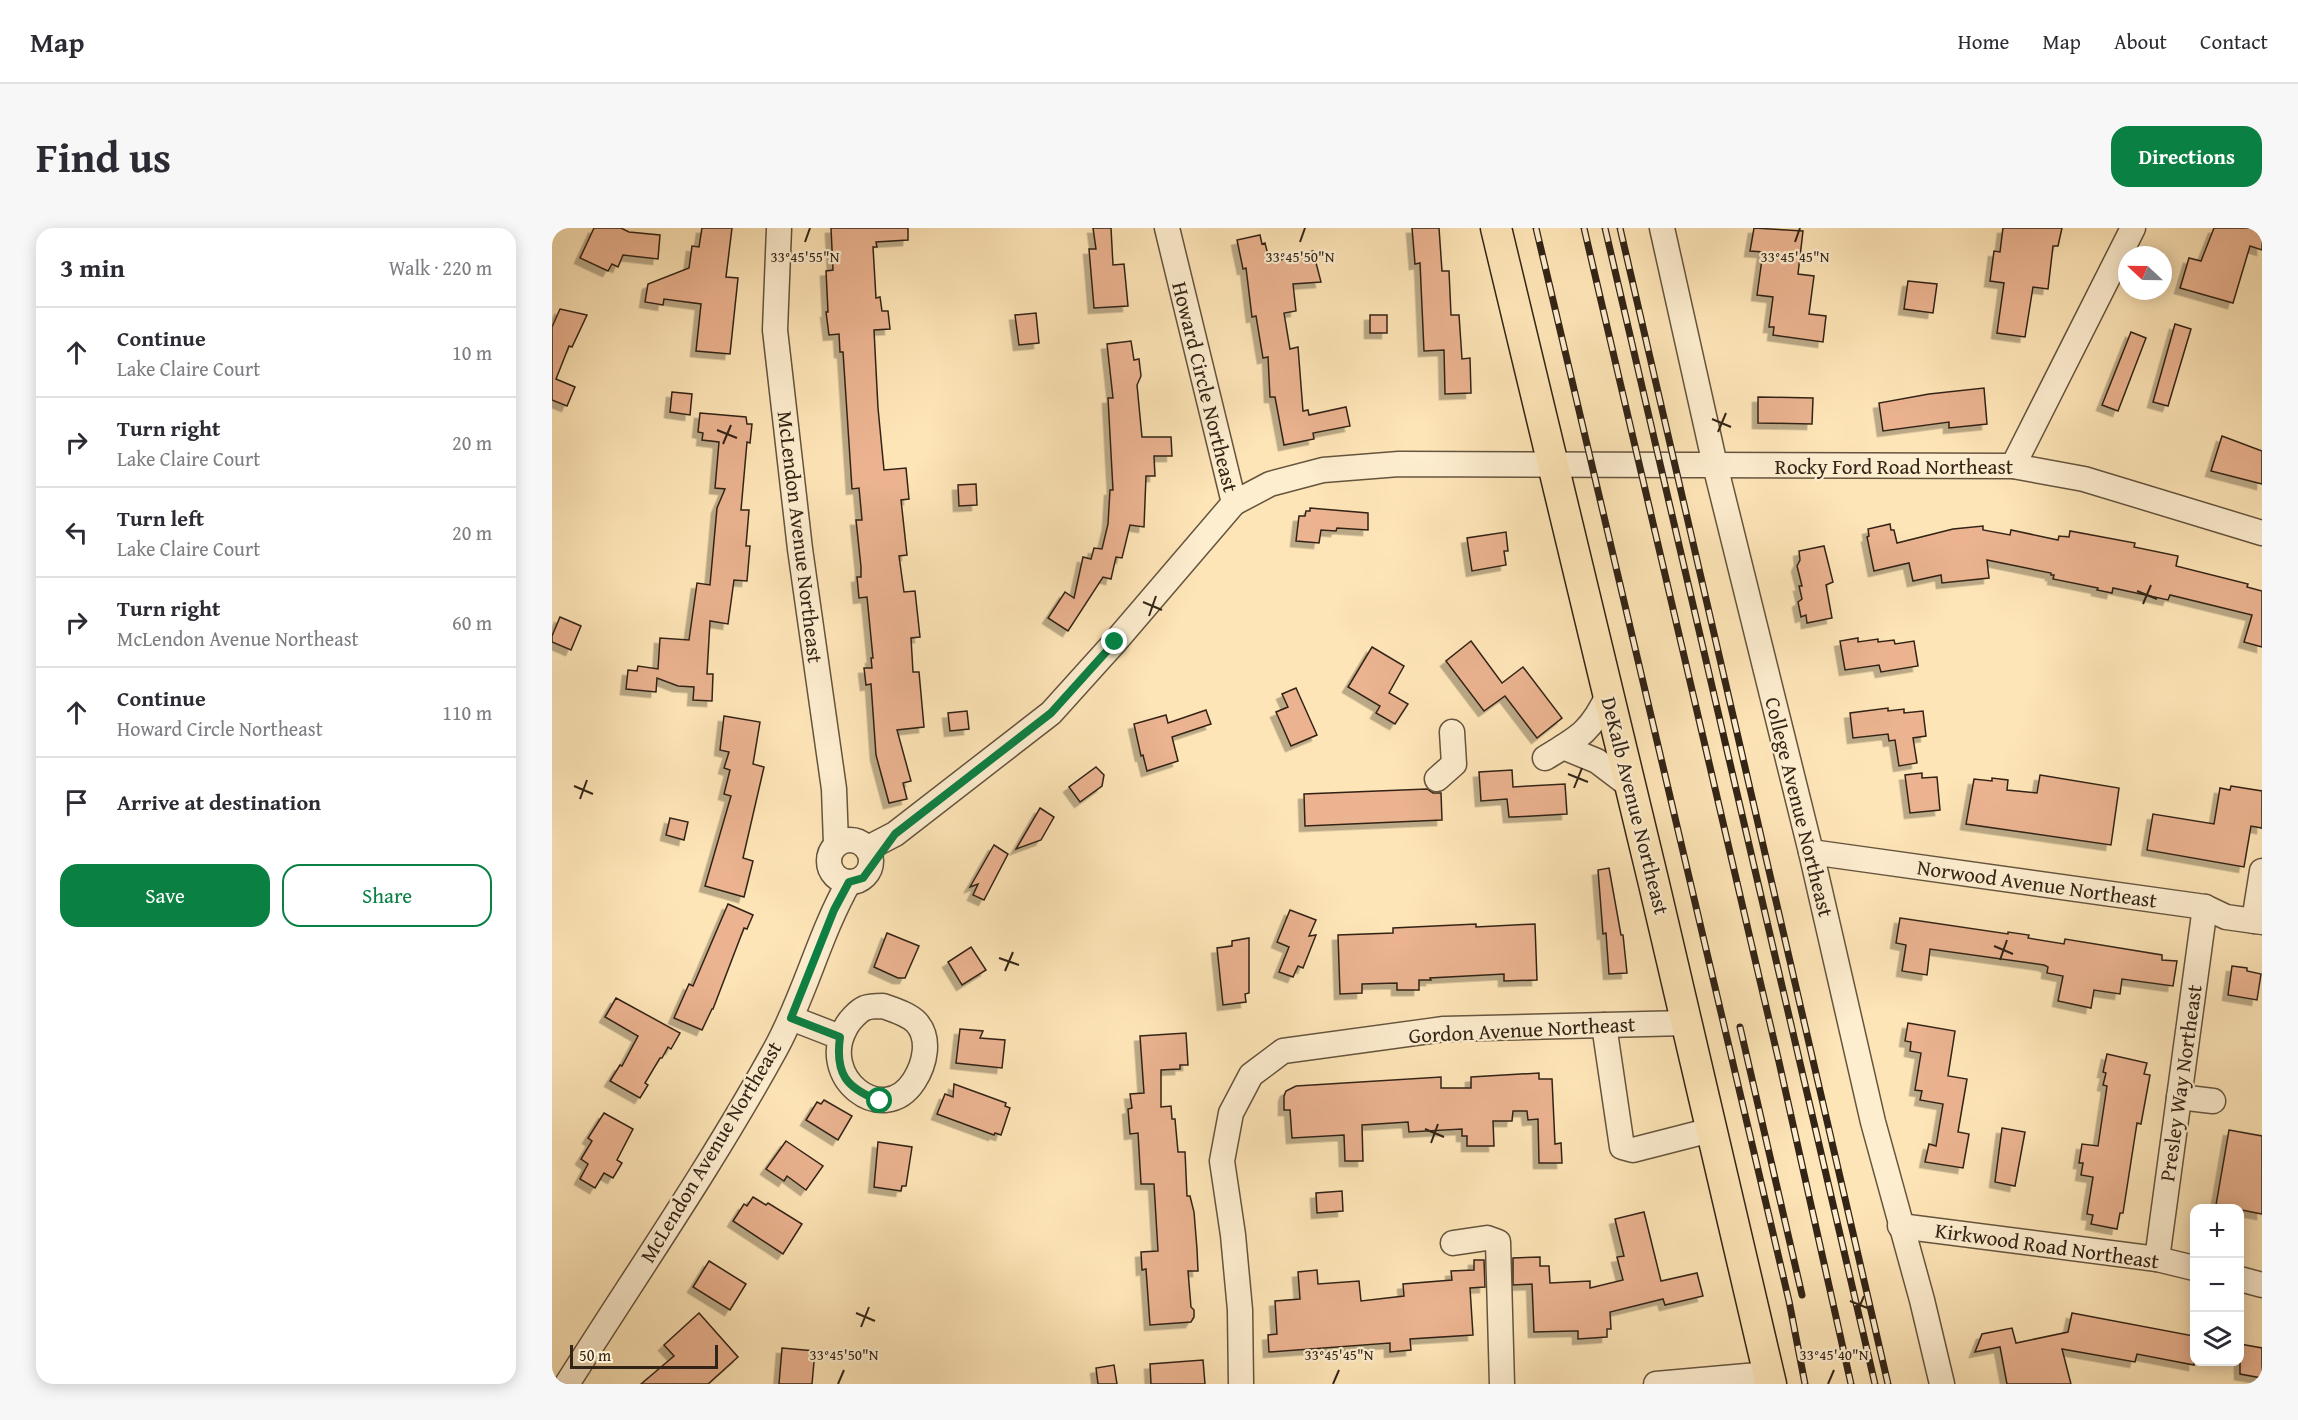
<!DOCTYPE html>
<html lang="en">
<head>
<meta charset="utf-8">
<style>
	:root { --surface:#fff; --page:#f7f7f7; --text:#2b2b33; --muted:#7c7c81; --line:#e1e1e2; --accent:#0b8043 }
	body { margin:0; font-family:"Gentium Book Plus",serif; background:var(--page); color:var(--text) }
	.controls { position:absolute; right:18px; bottom:18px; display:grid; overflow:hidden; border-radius:12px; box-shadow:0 3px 15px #0003 }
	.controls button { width:54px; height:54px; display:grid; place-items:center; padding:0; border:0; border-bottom:2px solid var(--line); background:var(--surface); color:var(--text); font:30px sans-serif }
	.compass { position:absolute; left:1566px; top:18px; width:54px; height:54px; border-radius:50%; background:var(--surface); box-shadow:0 3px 15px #0003; rotate:292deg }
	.scale { position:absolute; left:18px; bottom:15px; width:148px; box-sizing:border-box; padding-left:6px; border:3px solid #322416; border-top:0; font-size:16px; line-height:21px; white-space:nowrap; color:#322416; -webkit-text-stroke:4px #feeed0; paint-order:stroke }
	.stop { position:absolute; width:18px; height:18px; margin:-14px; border:4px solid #0b8043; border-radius:50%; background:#fff }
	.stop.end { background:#0b8043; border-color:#fff; box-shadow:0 2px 6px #0008 }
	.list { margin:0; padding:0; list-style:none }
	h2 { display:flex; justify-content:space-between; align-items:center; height:78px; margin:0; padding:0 24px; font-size:26px }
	h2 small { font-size:20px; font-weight:400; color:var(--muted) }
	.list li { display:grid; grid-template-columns:39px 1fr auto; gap:18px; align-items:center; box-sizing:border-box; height:90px; padding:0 24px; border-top:2px solid var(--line) }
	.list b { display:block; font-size:22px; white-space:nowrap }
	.list p { margin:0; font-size:20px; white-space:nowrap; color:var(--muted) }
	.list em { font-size:20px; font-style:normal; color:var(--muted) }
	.actions { display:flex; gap:12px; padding:18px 24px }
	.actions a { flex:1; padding:14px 0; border:2px solid var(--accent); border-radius:18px; text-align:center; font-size:21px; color:var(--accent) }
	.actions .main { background:var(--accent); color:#fff }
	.icon { flex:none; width:33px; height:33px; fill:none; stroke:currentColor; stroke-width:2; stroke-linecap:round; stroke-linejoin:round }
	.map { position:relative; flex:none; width:1710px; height:1156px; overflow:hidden; border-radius:18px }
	header { display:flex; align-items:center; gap:36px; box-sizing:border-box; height:84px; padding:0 30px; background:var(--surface); border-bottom:2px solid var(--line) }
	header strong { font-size:28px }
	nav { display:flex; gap:33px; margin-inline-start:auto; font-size:21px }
	.intro { display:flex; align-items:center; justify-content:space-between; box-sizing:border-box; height:144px; padding:0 36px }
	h1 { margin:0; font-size:42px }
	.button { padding:15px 27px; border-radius:18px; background:var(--accent); color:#fff; font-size:21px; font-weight:700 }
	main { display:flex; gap:36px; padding:0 36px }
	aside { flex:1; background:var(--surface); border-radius:18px; box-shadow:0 3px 15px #0003 }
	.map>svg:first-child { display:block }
</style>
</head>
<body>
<header>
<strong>Map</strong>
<nav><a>Home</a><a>Map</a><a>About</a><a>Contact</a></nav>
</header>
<div class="intro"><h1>Find us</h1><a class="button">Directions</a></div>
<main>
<aside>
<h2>3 min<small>Walk · 220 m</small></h2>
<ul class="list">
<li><svg class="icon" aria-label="ahead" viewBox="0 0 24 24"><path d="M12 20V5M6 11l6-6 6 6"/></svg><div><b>Continue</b><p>Lake Claire Court</p></div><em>10 m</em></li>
<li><svg class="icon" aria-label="right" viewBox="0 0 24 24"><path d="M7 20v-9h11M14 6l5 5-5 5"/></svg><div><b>Turn right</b><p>Lake Claire Court</p></div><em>20 m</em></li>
<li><svg class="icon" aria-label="left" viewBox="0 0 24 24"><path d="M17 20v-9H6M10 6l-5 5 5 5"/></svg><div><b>Turn left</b><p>Lake Claire Court</p></div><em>20 m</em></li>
<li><svg class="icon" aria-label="right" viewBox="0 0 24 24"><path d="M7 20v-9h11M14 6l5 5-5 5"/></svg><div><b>Turn right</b><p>McLendon Avenue Northeast</p></div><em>60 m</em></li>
<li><svg class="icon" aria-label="ahead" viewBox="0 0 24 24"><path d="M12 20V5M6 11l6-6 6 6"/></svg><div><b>Continue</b><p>Howard Circle Northeast</p></div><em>110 m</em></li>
<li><svg class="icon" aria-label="arrive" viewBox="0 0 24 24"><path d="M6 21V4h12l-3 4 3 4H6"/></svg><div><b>Arrive at destination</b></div></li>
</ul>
<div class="actions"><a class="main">Save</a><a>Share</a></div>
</aside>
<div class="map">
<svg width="1710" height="1156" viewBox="0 0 1710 1156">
	<defs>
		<filter id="shadow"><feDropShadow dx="-5.5" dy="5.5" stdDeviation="0" flood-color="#0004"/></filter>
	</defs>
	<rect width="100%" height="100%" fill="#fee5b7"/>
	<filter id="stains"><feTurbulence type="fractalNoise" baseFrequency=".00333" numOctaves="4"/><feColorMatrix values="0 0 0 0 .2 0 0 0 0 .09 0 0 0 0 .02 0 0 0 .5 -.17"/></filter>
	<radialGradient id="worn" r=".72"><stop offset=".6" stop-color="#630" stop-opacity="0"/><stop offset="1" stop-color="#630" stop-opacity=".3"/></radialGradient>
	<g fill="#ebb390" stroke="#322416" stroke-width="1.5" filter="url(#shadow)">
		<polygon points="42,0 69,0 77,4 108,7 106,31 71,27 66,39 60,36 56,43 28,30"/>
		<polygon points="150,0 180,0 174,49 186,50 178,126 144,123 149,76 112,71 111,77 93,74 96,56 137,40 140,18 147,19"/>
		<polygon points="279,0 356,0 356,12 324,14 325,19 321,19 324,70 328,69 330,83 336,83 338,101 322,102 326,180 332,242 354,240 357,271 349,272 355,327 347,328 352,364 363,363 368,409 359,410 361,444 367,444 372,499 345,502 359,553 351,555 355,571 337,575 324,527 319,456 314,457 312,440 320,440 319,430 321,430 315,369 307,370 305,349 309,349 309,339 304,292 310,292 307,260 300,261 291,124 288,124 287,106 277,107 274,84 276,84 274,43 281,42"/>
		<polygon points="541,0 559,0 561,37 572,36 576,78 542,80 537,21 544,21"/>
		<polygon points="860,0 887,0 890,43 897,43 899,87 907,87 910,131 918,130 919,165 893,166 892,122 872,123 868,35 863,36"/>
		<polygon points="1202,0 1251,3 1246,46 1262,48 1257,86 1274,88 1271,114 1221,107 1222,99 1217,99 1221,69 1205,67 1211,24 1198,23"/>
		<polygon points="1451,0 1510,0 1506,18 1501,18 1496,61 1481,59 1473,109 1445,105 1452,55 1438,53 1442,23 1448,24"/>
		<polygon points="1662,0 1710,0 1710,22 1698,18 1681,75 1628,60 1637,30 1649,33"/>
		<polygon points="708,7 710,16 713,15 718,35 761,23 769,54 741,56 744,83 732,85 738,121 746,119 751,183 756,182 757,187 794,179 798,198 761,205 762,211 732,217 723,169 718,169 716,129 711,130 704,88 700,89 694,40 691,41 685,12"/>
		<polygon points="1356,53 1385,56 1381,85 1352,81"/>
		<polygon points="8,81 35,87 20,119 17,118 4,151 23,159 15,178 0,172 0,99"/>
		<polygon points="484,85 487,115 467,117 463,87"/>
		<rect x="818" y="87" width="17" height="18"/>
		<polygon points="1623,96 1639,101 1616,178 1601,174"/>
		<polygon points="1579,104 1594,110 1566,183 1550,177"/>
		<polygon points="579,113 582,132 587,131 589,148 585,157 590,209 619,209 620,228 602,228 603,248 594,248 592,299 578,297 570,330 564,329 559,351 551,349 516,403 496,390 513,364 522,370 531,329 539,331 542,320 550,321 556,296 558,262 561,262 556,170 561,170 555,116"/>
		<polygon points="1432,160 1435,196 1397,200 1397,194 1331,203 1327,175 1377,166"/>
		<polygon points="120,164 140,166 138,187 118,184"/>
		<polygon points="1206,169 1261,170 1260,196 1206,195"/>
		<polygon points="148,185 194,189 195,196 200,196 198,215 195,214 189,282 197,282 194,318 198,318 195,353 182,352 176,396 158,393 155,446 161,446 160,473 141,472 142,459 126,458 105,450 104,464 74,461 76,442 85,443 86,438 106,441 108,410 137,412 145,355 158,357 165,280 173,261 163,260 167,214 150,212 151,205 146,204"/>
		<polygon points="1670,208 1710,223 1710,256 1659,243"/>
		<polygon points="424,256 425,277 407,278 406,257"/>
		<polygon points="758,280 816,285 816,302 785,300 784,303 769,302 767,315 744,313 747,288 753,288 754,283 758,283"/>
		<polygon points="1338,296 1339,302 1342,302 1345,315 1401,301 1431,298 1431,302 1458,307 1459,302 1506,312 1507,308 1517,309 1518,303 1583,315 1582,319 1626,328 1624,338 1696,356 1695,359 1710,363 1710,419 1692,414 1700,387 1618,367 1616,372 1561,360 1560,365 1545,362 1546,360 1501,351 1502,347 1499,347 1499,345 1435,332 1437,350 1390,355 1389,347 1361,353 1357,335 1322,343 1315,309 1317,308 1316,301"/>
		<polygon points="954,304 956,323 952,323 954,337 920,343 915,310"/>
		<polygon points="1272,318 1281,354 1274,357 1280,390 1255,395 1254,387 1249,389 1246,374 1250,371 1247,358 1250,358 1245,338 1248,332 1247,323"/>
		<polygon points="8,389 29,398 19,422 0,414 0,408"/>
		<polygon points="1306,410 1306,414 1326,411 1326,414 1342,412 1343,416 1362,413 1366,438 1329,444 1327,437 1293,442 1288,413"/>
		<polygon points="919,413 950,455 971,439 1010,490 985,510 953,468 932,483 894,433"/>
		<polygon points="820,419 852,438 837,465 856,476 843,496 824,485 828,478 796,459"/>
		<polygon points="744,460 765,507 739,518 724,484 736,479 730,466"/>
		<polygon points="1336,480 1336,483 1352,481 1352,485 1371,483 1374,508 1361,510 1365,535 1347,538 1343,512 1337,513 1336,506 1301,510 1298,485"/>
		<polygon points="654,482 659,496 620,509 626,533 595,543 591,527 589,528 582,496 614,487 616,495"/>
		<polygon points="415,483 417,501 398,503 396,485"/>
		<polygon points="172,488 208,494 201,536 212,539 191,630 201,633 192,669 153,658 179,568 172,566 178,542 172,540 177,524 168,522"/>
		<polygon points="544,539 552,547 550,558 528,574 517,559"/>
		<polygon points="960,542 961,559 1013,556 1015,586 961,589 957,589 955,571 929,573 927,544"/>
		<polygon points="1370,545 1370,550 1385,549 1388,582 1358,585 1353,547"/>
		<polygon points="1488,547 1567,560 1559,617 1414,596 1422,551 1440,553 1440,550 1456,552 1455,562 1485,565"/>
		<polygon points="1679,558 1710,563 1710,600 1699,598 1692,639 1595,622 1601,586 1662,596 1668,560 1678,562"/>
		<polygon points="875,561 881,565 889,565 890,592 753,598 752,566"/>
		<polygon points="488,580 502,589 489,612 464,621"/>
		<polygon points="118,590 136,594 132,612 114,607"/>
		<polygon points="442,617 456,626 432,672 421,667 426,656 418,659"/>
		<polygon points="1057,640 1069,707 1071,707 1075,745 1057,746 1054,705 1051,706 1046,642"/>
		<polygon points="176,676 201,687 195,701 192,700 161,781 160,781 150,802 122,790 137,756 141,758"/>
		<polygon points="738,682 764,692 757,708 764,707 751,740 746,738 741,749 727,744 737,719 725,714"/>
		<polygon points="1348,690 1456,706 1456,704 1477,707 1476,710 1512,716 1513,711 1610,727 1610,732 1625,733 1621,758 1570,751 1568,766 1542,762 1539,780 1506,773 1511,748 1495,745 1496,739 1492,737 1378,721 1375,747 1350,743 1354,717 1344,715"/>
		<polygon points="924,696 924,699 983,696 985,752 952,753 952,746 878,750 879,752 867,752 867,762 845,762 845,755 810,756 810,765 788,766 786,707 841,705 841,700"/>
		<polygon points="335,705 367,718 353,750 346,750 322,739"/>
		<polygon points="697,710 697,765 693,766 694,774 671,777 665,720 680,718 680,713"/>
		<polygon points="419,719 434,742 410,757 396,734"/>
		<polygon points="1680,738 1695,740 1695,743 1709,746 1705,772 1676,767"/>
		<polygon points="64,770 128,805 119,821 116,819 110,830 108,830 93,855 96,857 88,870 58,853 68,837 70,838 86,808 53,789"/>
		<polygon points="1356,795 1403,803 1396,848 1415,851 1406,904 1417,906 1411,940 1373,934 1377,916 1384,918 1391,876 1368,872 1370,863 1363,862 1369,825 1358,823 1359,814 1353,813"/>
		<polygon points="408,801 431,803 428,810 453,812 450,840 404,835"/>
		<polygon points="634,805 636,837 628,837 628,841 609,842 609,879 619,878 620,891 623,891 626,924 633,924 635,968 638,968 642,984 645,1021 646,1043 636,1043 639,1079 642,1082 642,1089 639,1094 598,1097 594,1041 590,1042 589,1024 606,1023 602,956 589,956 586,905 578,906 576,881 580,880 578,866 592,865 588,808"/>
		<polygon points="1555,826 1595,835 1592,846 1598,847 1589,896 1585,895 1571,985 1568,985 1565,1001 1539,996 1541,987 1535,986 1541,949 1529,947 1531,935 1527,935 1530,916 1546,918 1555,858 1551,857 1554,845 1551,844"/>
		<polygon points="987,845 987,851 1000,851 1003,916 1009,915 1010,935 987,935 986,891 976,892 975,883 961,883 960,893 941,893 942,918 915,918 915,908 910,908 910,901 857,904 856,894 810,897 811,933 793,933 792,907 740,910 738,882 732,882 732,868 734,863 744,858 889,849 889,860 919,860 919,849"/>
		<polygon points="402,856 454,875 453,878 458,880 449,907 443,905 442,907 385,886 393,866 401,869"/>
		<polygon points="272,872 300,888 286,912 254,892 265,874 269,876"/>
		<polygon points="52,885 81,901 65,932 70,935 61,950 52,945 43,960 28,951 36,936 29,931 40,913 36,910"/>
		<polygon points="1450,900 1473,904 1463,958 1443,954"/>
		<polygon points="1677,902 1710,908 1710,986 1664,977"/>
		<polygon points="234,913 271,938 254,962 235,948 232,953 214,941"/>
		<polygon points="326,914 360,919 354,958 350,958 349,963 322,959"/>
		<polygon points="790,963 791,983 765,985 764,965"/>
		<polygon points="201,969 214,977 216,975 250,996 231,1026 181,993 192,976 195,978"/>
		<polygon points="1092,984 1109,1053 1145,1045 1151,1068 1113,1077 1111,1071 1058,1084 1059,1101 1055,1101 1055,1109 1026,1111 1026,1103 1022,1103 982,1104 980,1056 961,1057 961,1030 988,1029 988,1038 997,1038 998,1055 1038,1053 1038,1060 1071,1052 1065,1029 1072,1028 1063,991"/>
		<polygon points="922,1032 932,1032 933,1059 918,1060 921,1107 858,1111 859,1122 838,1124 838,1115 717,1124 716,1107 725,1106 723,1073 748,1071 746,1044 765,1042 766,1056 807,1053 809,1073 852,1068 851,1056 900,1052 899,1043 922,1042"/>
		<polygon points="157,1033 194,1056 178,1082 141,1059"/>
		<polygon points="147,1085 186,1129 156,1156 89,1156 122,1128 112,1117"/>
		<polygon points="1520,1085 1642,1108 1642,1137 1585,1126 1583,1134 1510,1121 1519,1156 1455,1156 1448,1119 1423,1124 1430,1106 1460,1100 1464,1115 1516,1104"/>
		<polygon points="1688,1116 1710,1120 1710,1150 1688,1146"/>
		<polygon points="230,1120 263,1123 260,1156 227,1156"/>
		<polygon points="651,1132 653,1156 599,1156 598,1136"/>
		<polygon points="562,1137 565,1156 546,1156 544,1140"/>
	</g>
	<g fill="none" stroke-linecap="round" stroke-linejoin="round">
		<defs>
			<g id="minor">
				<polyline points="227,0 223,102 248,321 282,561 284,616"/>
				<polyline points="615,0 682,275"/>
				<polyline points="1110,0 1163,237 1259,624 1321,894 1370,1072 1390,1156"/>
				<polyline points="1461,238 1581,0"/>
				<polyline points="1011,519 1045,533 1078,558"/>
				<path d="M993,530C1026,510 1039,504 1056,467"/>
				<polyline points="885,551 902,536 900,504"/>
				<circle cx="298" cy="633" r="21"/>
				<polyline points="316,620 343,606 499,485 563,414 682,275 718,256 771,242 847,236 1461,238 1532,251 1710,305"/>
				<polyline points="1259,624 1653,679 1674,689 1710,694"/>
				<polyline points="1702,693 1710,643"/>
				<path d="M331,778C342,782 356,786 364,794C379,810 373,836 362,853C331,901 265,849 294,799C297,793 306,783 313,780C318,778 326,778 331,778Z"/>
				<polyline points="239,790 288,809"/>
				<polyline points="1052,797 1070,919 1081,922 1159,902"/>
				<polyline points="1627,869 1661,873"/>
				<polyline points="1348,998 1605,1031 1642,1040"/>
				<polyline points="901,1015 935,1010 946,1014 950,1156"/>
				<polyline points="1605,1031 1653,679"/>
				<polyline points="1688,1051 1710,1057"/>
				<path d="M15,1156C85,1045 161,935 224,820C253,767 267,707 297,654"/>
				<polyline points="689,1156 688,1082 681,1007 670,933 679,885 699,847 731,823 892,801 1134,795"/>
				<polyline points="1104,1156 1217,1146"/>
			</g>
			<polyline id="major" points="944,0 1102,656 1219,1156"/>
		</defs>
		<use href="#minor" stroke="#65543e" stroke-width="27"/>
		<use href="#major" stroke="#322416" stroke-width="33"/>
		<use href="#minor" stroke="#feeed0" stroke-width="24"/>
		<use href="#major" stroke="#fee5b7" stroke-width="30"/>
		<defs>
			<g id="rail">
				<polyline points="984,0 1237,1073 1253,1156"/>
				<polyline points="1032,0 1227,834 1299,1156"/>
				<polyline points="1053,0 1323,1156"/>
				<polyline points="1068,0 1336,1156"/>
				<polyline points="1188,799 1250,1067"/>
			</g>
		</defs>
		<use href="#rail" stroke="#322416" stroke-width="7"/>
		<use href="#rail" stroke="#feeed0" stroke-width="4.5" stroke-dasharray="14" stroke-linecap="butt"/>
	</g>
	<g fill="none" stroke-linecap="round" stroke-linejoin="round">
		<path stroke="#0b8043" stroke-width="8" d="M328,873C294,860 283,846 288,809L239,790L282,682L297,654L311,650L343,606L499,485L563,414"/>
	</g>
	<path fill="none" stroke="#322416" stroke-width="2" d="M253,14L258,0M748,14L753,0M1243,14L1248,0M1160,191L1179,199M165,202L185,210M1166,204L1174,185M171,216L179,197M1585,363L1605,371M591,374L610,382M1591,376L1599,357M597,388L604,368M1016,546L1036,554M22,558L41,566M1022,560L1030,540M28,571L35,552M1442,718L1461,726M447,730L467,737M1448,732L1455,712M453,743L461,724M873,901L892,909M879,915L886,896M1298,1073L1318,1081M304,1085L323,1093M1304,1087L1312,1068M309,1099L317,1079M286,1156L292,1142M781,1156L787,1142M1276,1156L1282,1142"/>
	<g text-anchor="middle" stroke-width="4.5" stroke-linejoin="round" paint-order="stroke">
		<g font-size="21" fill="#322416" stroke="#feeed0">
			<text transform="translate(653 159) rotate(76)" y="7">Howard Circle Northeast</text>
			<text x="1342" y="246">Rocky Ford Road Northeast</text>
			<text transform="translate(248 309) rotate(83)" y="7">McLendon Avenue Northeast</text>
			<text transform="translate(1083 578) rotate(76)" y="7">DeKalb Avenue Northeast</text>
			<text transform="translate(1247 579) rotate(76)" y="7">College Avenue Northeast</text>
			<text transform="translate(1485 656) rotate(8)" y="7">Norwood Avenue Northeast</text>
			<text transform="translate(970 802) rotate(-3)" y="7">Gordon Avenue Northeast</text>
			<text transform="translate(1629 855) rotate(-82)" y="7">Presley Way Northeast</text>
			<text transform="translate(159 924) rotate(-59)" y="7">McLendon Avenue Northeast</text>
			<text transform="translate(1495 1018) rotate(8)" y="7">Kirkwood Road Northeast</text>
		</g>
	</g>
	<g font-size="15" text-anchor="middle" fill="#322416" stroke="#feeed0" stroke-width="4.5" stroke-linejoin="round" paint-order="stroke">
		<text x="253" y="34">33°45'55"N</text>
		<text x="748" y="34">33°45'50"N</text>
		<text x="1243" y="34">33°45'45"N</text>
		<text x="292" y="1132">33°45'50"N</text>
		<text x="787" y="1132">33°45'45"N</text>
		<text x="1282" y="1132">33°45'40"N</text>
	</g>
	<rect width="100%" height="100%" filter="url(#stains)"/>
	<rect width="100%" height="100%" fill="url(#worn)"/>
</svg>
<div class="controls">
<button>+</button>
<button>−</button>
<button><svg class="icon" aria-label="layers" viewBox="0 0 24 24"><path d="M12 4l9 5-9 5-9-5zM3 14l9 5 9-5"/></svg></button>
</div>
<svg class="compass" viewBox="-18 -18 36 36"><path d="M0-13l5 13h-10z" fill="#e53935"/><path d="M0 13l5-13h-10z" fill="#7c7c81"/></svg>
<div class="scale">50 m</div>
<div class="stop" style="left:328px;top:873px"></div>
<div class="stop end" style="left:563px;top:414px"></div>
</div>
</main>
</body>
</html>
